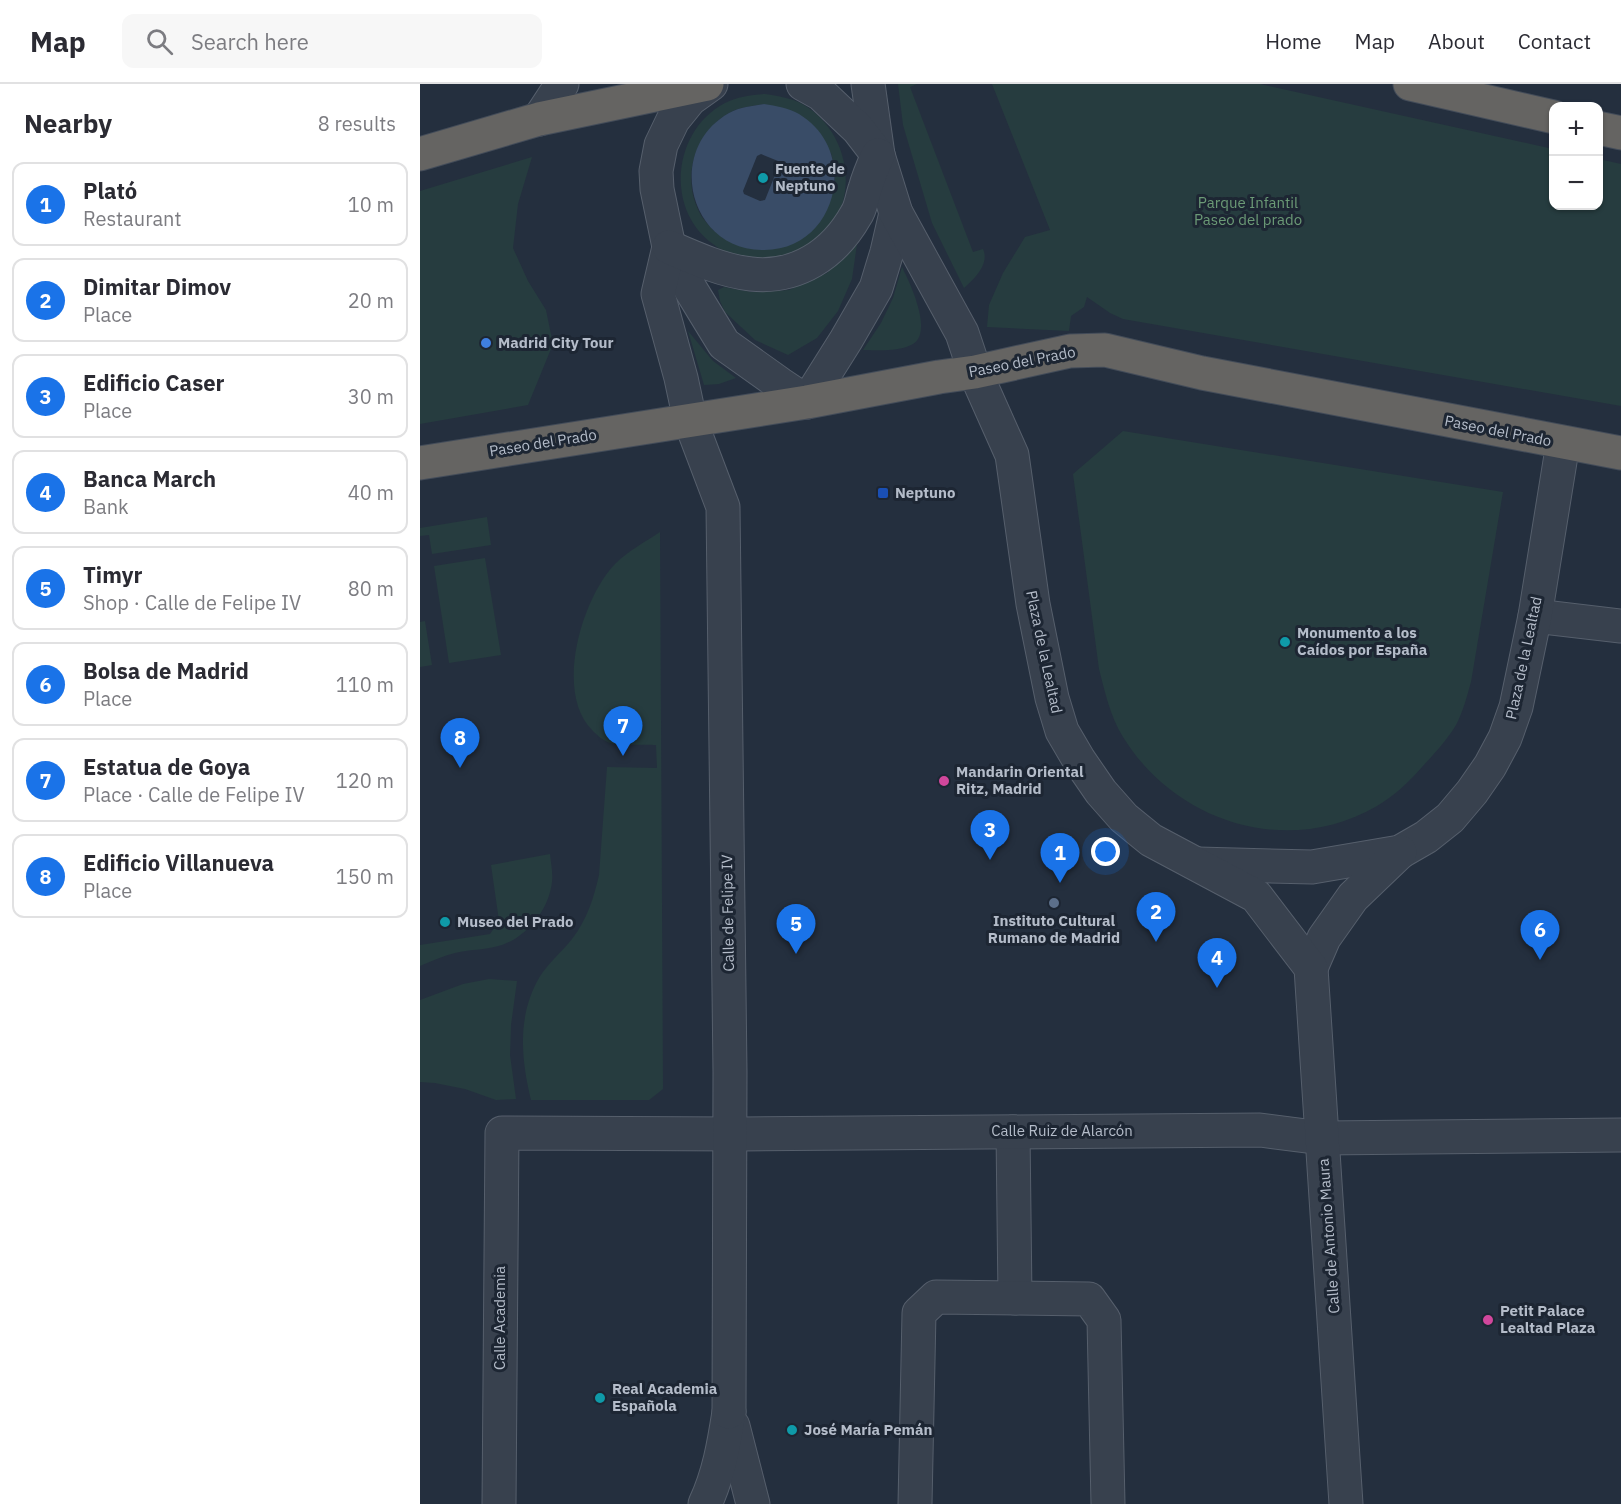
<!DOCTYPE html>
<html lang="en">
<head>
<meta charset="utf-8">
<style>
	:root { --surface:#fff; --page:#f7f7f7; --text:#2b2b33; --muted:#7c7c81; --line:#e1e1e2; --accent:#1a73e8 }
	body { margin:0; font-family:"IBM Plex Sans",sans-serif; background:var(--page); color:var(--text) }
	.controls { position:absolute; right:18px; top:18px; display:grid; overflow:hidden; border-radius:12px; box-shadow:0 2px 4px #0004 }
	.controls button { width:54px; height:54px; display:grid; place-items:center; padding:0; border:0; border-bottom:2px solid var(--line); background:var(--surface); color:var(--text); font:30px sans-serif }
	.you { position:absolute; left:686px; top:768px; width:21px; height:21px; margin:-15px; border:4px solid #fff; border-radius:50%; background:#1a73e8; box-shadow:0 0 0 9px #1a73e833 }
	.badge { display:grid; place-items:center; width:39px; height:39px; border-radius:50%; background:var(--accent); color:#fff; font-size:20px; font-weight:700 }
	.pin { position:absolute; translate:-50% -50px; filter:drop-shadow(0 2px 3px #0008) }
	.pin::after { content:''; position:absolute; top:32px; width:21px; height:18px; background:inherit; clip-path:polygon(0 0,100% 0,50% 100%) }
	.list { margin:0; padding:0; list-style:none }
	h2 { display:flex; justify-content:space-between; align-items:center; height:78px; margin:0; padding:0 24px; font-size:26px }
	h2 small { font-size:20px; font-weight:400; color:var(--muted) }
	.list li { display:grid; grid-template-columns:39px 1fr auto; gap:18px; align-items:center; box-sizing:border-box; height:84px; margin:0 12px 12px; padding:0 12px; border:2px solid var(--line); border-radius:12px }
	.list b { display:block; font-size:22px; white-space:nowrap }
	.list p { margin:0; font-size:20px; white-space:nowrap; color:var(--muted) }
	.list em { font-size:20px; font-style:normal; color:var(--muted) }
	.icon { flex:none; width:33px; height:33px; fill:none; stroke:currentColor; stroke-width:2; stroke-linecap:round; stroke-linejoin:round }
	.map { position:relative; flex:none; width:1201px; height:1420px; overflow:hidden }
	header { display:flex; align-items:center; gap:36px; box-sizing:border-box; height:84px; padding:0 30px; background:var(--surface); border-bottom:2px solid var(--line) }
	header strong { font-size:28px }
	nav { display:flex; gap:33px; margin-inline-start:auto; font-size:21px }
	.search { width:420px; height:54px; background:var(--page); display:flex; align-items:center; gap:15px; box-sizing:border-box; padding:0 21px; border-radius:12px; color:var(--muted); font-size:22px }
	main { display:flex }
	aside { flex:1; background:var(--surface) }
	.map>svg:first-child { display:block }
</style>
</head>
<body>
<header>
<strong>Map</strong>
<div class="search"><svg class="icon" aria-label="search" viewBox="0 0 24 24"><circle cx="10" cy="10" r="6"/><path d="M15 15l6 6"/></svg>Search here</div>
<nav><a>Home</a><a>Map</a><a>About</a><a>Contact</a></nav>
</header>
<main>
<aside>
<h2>Nearby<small>8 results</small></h2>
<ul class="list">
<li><span class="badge">1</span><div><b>Plató</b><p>Restaurant</p></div><em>10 m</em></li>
<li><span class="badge">2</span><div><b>Dimitar Dimov</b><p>Place</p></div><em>20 m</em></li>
<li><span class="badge">3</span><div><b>Edificio Caser</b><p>Place</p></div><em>30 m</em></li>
<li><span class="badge">4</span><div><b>Banca March</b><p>Bank</p></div><em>40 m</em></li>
<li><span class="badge">5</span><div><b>Timyr</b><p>Shop · Calle de Felipe IV</p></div><em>80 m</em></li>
<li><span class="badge">6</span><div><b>Bolsa de Madrid</b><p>Place</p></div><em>110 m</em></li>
<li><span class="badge">7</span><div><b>Estatua de Goya</b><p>Place · Calle de Felipe IV</p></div><em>120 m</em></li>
<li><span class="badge">8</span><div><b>Edificio Villanueva</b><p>Place</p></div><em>150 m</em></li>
</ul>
</aside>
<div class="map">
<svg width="1201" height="1420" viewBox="0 0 1201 1420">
	<rect width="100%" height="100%" fill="#242f3e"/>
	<g fill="#263c3f" fill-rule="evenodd">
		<path d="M478,0H497L490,3L553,168L563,165C570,180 554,195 544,204L512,139L483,41Z"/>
		<polygon points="572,0 840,0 1133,65 1134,122 1178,122 1179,75 1201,80 1201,322 703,235 690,229 667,213 664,223 651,232 649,247 567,243 569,221 583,189 605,153 630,146"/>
		<path d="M345,10C358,12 372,14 384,21C431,49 442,120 398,156C393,160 387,162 382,165C376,168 368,173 361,175C355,177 346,175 339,175C333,175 326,176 321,174C310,172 301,166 293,160C244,125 253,46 305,19C317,13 331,11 345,10ZM344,20L411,69L415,86V103L294,147C290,143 286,138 282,133C260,97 273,50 309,29C320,23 332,22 344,20Z"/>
		<polygon points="112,73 98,120 93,164 108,197 126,226 133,260 108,321 0,340 0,107"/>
		<polygon points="437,160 432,195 418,227 397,254 368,271 335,256 305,228 300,217 298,206 304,203 331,208 369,206 407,189"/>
		<path d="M482,183C490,199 515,251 491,261C477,268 458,266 443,266L461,239L473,214Z"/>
		<polygon points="268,247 293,277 316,294 299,300 284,301"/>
		<path d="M703,347L1083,408L1051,598C1047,612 1043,628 1036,641C1027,656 1014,670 1002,683C989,698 974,712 957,722C868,774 756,739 703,653C690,632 685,608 679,585L653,390Z"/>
		<polygon points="67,433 71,461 12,470 9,451 0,452 0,444"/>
		<path d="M240,448L243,1005L229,1016H111C101,975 97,932 119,894C128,879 142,868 152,855C167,836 174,813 179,791L187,683L237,684L236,661C224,660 201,662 190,659C183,657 177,651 172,646C134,608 162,514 195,480C208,467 225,458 240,448Z"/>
		<polygon points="65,474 81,571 29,579 14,482"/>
		<polygon points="5,537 12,581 0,583 0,538"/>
		<path d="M130,770C131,779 133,789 132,798C129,825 108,852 82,861C67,866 51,865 35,869C23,872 12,877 0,882V861L70,850L79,837L71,781Z"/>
		<polygon points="69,895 97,897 91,941 90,971 96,1015 76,1016 45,1005 15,999 0,998 0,916 43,900"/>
	</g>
	<path fill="#394c67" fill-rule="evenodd" d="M344,20C356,22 369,24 379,30C442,68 416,168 342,166C268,165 245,65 309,29C320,23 332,22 344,20ZM341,70L358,77L359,81L345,116L340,117L324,110L323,107L337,72Z"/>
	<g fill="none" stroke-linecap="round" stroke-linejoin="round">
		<defs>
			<g id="minor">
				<polyline points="448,0 458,71"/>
				<polyline points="119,35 142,0"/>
				<polyline points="249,163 271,206 304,260 360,300 387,318 426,256 456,204 467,168 476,129"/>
				<polyline points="1115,532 1201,542"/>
				<polyline points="778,780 892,783 980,768 1006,753 1030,734 1052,708 1070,682 1085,654 1096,623 1115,532 1143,359"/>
				<polyline points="891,884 904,854 933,813 980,768"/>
				<polyline points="593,1048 595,1214"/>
				<polyline points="313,1342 333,1420"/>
				<polyline points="79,1420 82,1049 322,1050 840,1046 902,1054 1201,1051"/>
				<path d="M285,1420C299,1390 304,1360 309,1328"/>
				<polyline points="495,1420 499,1229 516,1213 669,1215 684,1236 688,1420"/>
			</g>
			<g id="tertiary">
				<polyline points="291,0 270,15 253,36 241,61 236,87 237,105 249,163 238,210 261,294 270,336 303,423 310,988 309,1328"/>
				<polyline points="383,0 401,10 438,45 458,71 476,129 542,249 555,288 592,371 613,520 632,614 642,647 659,676 681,708 704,734 731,756 836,812 891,884 926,1420"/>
				<path d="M249,163C274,174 303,187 331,190C377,195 414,170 436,131C441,124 442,113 445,105C448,94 453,82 458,71"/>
			</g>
			<g id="trunk">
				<polyline points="990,0 1134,33"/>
				<polyline points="1178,44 1201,49"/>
				<polyline points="0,70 119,35 287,0"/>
				<polyline points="0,379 387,318 519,293 555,288 650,267 685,266 782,289 1201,369"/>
			</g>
		</defs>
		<use href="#minor" stroke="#565f6c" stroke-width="35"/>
		<use href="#tertiary" stroke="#565f6c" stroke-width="35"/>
		<use href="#trunk" stroke="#434c59" stroke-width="35"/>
		<use href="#minor" stroke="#38414e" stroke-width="33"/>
		<use href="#tertiary" stroke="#38414e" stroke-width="33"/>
		<use href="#trunk" stroke="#656462" stroke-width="33"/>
	</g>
	<g fill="#0f9aa8" stroke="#1d2633" stroke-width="2">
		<circle cx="343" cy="94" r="6"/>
		<circle cx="865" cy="558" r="6"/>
		<circle cx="25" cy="838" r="6"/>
		<circle cx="180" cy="1314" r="6"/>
		<circle cx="372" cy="1346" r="6"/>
	</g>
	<circle fill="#3f7fe0" stroke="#1d2633" stroke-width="2" cx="66" cy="259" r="6"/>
	<rect fill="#1a4fb4" stroke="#1d2633" stroke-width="2" x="457" y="403" width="12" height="12" rx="3"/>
	<g fill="#d1479c" stroke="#1d2633" stroke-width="2">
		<circle cx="524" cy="697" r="6"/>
		<circle cx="1068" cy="1236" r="6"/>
	</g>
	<circle fill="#5c6f8a" stroke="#1d2633" stroke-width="2" cx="634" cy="819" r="6"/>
	<g text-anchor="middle" stroke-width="6" stroke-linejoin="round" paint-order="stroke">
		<g font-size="15" font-weight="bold" fill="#b4bcc9" stroke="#1d2633" text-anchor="start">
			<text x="355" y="90">Fuente de<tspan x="355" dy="17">Neptuno</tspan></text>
			<text x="78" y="264">Madrid City Tour</text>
			<text x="475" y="414">Neptuno</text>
			<text x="877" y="554">Monumento a los<tspan x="877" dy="17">Caídos por España</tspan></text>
			<text x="536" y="693">Mandarin Oriental<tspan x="536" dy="17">Ritz, Madrid</tspan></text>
			<text x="634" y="842" text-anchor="middle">Instituto Cultural<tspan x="634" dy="17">Rumano de Madrid</tspan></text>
			<text x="37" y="843">Museo del Prado</text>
			<text x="1080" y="1232">Petit Palace<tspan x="1080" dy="17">Lealtad Plaza</tspan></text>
			<text x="192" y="1310">Real Academia<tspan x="192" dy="17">Española</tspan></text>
			<text x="384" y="1351">José María Pemán</text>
		</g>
		<g font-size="15" fill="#6b9a76" stroke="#1d2633">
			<text x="828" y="124">Parque Infantil<tspan x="828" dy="17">Paseo del prado</tspan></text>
		</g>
		<g font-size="15" fill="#b4bcc9" stroke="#1d2633">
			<text transform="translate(602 278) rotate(-11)" y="5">Paseo del Prado</text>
			<text transform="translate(1078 347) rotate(11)" y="5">Paseo del Prado</text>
			<text transform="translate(123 359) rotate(-9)" y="5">Paseo del Prado</text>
			<text transform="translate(624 568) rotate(78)" y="5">Plaza de la Lealtad</text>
			<text transform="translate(1104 574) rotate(-78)" y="5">Plaza de la Lealtad</text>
			<text transform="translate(308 829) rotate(-91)" y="5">Calle de Felipe IV</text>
			<text x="642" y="1052">Calle Ruiz de Alarcón</text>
			<text transform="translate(909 1152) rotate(-94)" y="5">Calle de Antonio Maura</text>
			<text transform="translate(80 1234) rotate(-90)" y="5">Calle Academia</text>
		</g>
	</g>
</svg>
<div class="controls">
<button>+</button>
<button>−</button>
</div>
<div class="you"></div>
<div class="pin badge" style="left:640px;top:799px">1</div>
<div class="pin badge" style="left:736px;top:858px">2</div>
<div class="pin badge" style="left:570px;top:776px">3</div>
<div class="pin badge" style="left:797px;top:904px">4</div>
<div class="pin badge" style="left:376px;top:870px">5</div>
<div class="pin badge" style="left:1120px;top:876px">6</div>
<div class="pin badge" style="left:203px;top:672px">7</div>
<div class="pin badge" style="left:40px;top:684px">8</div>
</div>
</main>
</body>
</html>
